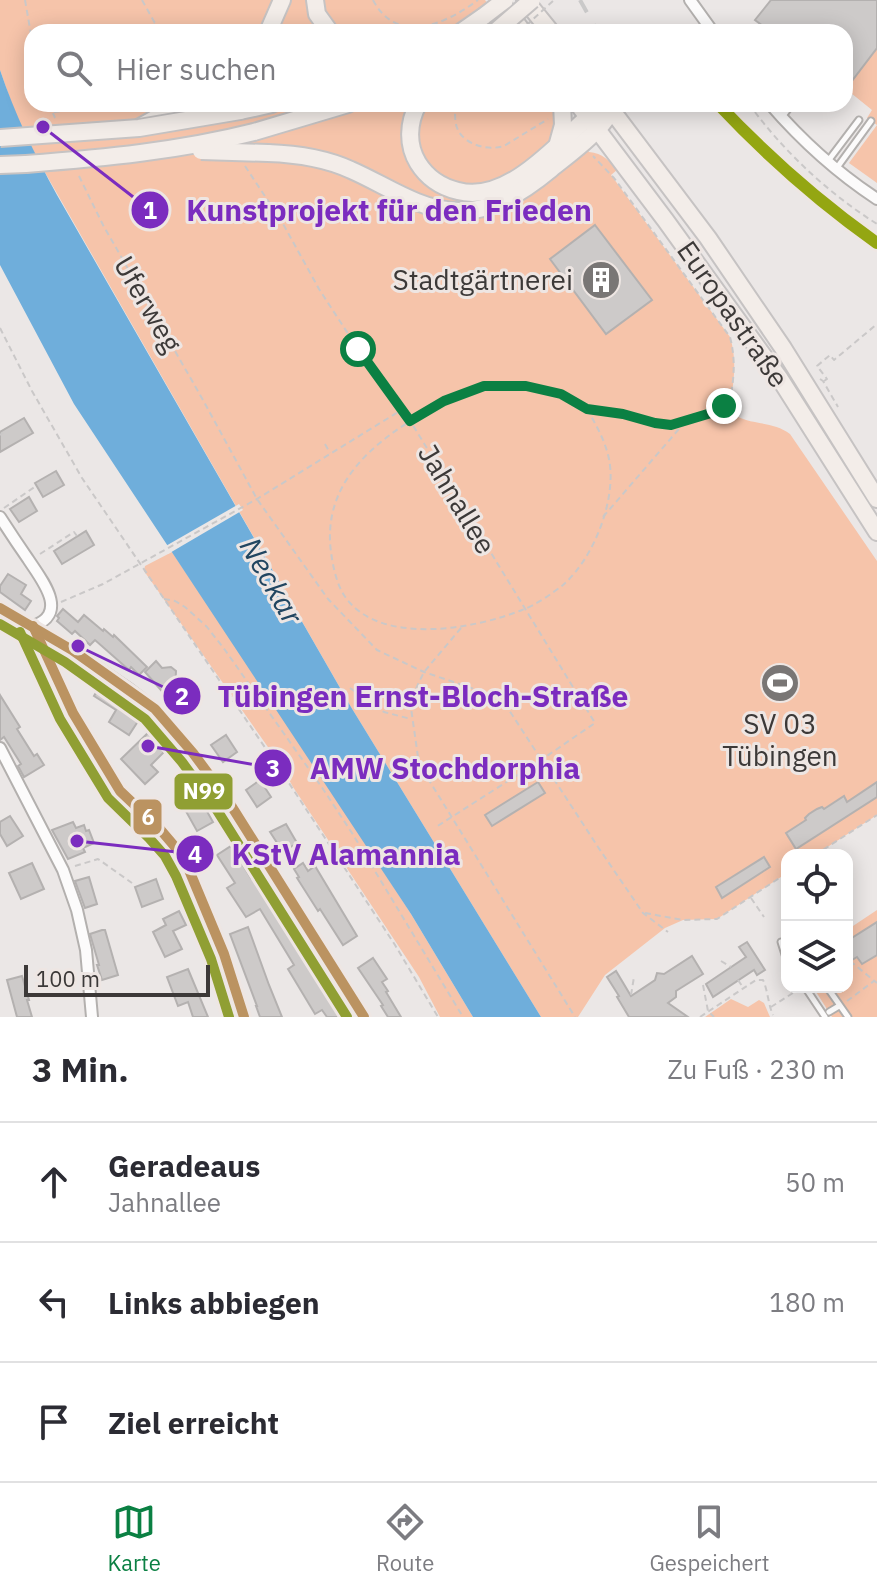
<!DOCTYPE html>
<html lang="de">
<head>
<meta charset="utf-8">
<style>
	:root { --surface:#fff; --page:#f7f7f7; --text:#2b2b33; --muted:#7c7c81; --line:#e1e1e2; --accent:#0b8043 }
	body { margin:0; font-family:"IBM Plex Sans",sans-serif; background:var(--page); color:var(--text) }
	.controls { position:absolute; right:24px; bottom:24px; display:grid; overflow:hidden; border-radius:16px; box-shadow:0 4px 20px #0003 }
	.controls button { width:72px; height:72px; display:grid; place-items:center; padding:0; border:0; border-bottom:2px solid var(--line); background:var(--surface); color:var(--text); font:40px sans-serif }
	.scale { position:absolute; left:24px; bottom:20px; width:186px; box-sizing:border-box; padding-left:8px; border:4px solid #3c3938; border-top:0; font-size:22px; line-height:28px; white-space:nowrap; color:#3c3938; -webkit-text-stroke:6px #eee6e3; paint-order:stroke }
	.stop { position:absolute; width:24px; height:24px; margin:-18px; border:6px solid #0b8043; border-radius:50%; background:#fff }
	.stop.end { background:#0b8043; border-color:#fff; box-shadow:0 2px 8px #0008 }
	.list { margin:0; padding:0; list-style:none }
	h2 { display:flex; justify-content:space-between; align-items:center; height:104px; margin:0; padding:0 32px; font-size:34px }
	h2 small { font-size:26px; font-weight:400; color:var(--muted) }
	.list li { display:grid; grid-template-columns:52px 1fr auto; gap:24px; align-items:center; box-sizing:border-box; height:120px; padding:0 32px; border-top:2px solid var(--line) }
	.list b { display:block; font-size:30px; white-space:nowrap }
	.list p { margin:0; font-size:26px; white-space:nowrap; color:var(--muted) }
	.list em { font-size:26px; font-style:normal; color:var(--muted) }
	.icon { flex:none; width:44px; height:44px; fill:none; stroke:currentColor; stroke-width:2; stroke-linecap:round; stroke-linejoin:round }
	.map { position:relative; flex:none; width:877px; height:1017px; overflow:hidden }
	.search { position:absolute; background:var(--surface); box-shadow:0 4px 20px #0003; left:24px; right:24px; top:24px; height:88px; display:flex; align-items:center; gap:20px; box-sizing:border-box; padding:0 28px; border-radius:24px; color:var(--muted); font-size:30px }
	.sheet { height:464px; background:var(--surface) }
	nav { display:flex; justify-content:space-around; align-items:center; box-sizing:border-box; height:112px; border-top:2px solid var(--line); background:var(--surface); font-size:22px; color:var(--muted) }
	nav a { display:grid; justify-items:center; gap:4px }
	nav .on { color:var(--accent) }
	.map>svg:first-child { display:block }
</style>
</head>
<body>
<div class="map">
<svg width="877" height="1017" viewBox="0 0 877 1017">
	<rect width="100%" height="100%" fill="#ebe7e6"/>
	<g fill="#f6c4aa">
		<path d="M0,0H485L508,32H32V104H554L570,121L589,152C603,153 609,161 617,170L611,175L730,337C735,353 735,368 733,385C732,394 729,402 730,412C747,426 772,420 790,434L877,561V815L815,855H787V873L717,919L683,920L665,928L605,975L578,1017H541L351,707L31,148L14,110L0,70Z"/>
		<polygon points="877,48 877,183 849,163 877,125 867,118 872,110 846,89"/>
		<polygon points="172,552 309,756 411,914 473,1017 440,1017 419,977 293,787 282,767 144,571 145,566"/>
		<polygon points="877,910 877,1017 832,1017 813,987 847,987 847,930"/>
		<polygon points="731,999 748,1007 759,1000 764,1003 770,1017 705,1017"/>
	</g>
	<path fill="#6faedb" d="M0,70C15,115 34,153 57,195L351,707L541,1017H473L411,914L74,404L0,265Z"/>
	<polygon fill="#ebe7e6" points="239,504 243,510 168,554 164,547"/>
	<g fill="#cdcac9" stroke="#b4b1b0" stroke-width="2">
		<polygon points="771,0 877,0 877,48 845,90 845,32 771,32 755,20"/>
		<polygon points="595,225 652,300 606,334 550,259"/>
		<polygon points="24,418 33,433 0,452 0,432"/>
		<polygon points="56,471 64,485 43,497 35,483"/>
		<polygon points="29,497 37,511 19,522 10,509"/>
		<polygon points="86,531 94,545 62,564 54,551"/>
		<polygon points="8,574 26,585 21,594 31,601 25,610 0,592 0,586"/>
		<polygon points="63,609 78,622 84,615 103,631 104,629 113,637 114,635 147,667 139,675 131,667 129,670 95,640 90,645 75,631 72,634 57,621 59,618 57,616"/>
		<polygon points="156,661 162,668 171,667 176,671 175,692 168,698 145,672"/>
		<polygon points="100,686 122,701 123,699 144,712 129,735 109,722 116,710 94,696"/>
		<polygon points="0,695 20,727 17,729 34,756 37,754 44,765 24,777 18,766 21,764 4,737 0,740"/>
		<polygon points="151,730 168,748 151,765 158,772 145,784 121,759"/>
		<polygon points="226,735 237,752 223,762 211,745"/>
		<polygon points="260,780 271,797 257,807 246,790"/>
		<polygon points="538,782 545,793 492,826 485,815"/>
		<polygon points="877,782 877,797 796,849 786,833 806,820 805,818 809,814 817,809 822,807 824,809 844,796 847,802"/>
		<polygon points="199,797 213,822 197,831 183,806"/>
		<polygon points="10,816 23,836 7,846 0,834 0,822"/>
		<polygon points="73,822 76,828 84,825 86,831 89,830 94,843 83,848 85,852 68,859 52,830"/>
		<polygon points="286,824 297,843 283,852 270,832"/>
		<polygon points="231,846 251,878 254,876 339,1017 327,1017 322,1010 315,1014 288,969 294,965 260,909 246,917 227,888 235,883 217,855"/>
		<polygon points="764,857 770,867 722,898 716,887"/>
		<polygon points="32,863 44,889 21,899 9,873"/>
		<polygon points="303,863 308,871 315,866 357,936 343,945 320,909 318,911 297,878 299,877 294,869"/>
		<polygon points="89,877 97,904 85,908 75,881"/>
		<polygon points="156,879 163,899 142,907 135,887"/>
		<polygon points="179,911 186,925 173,931 182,949 165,957 153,932 166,925 163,919"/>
		<polygon points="877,922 877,955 862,964 857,957 847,963 847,941"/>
		<polygon points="248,927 269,985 282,1017 260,1017 256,1006 257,1006 230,934"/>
		<polygon points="102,930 105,930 118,975 102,980 97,965 99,965 90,934"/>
		<polygon points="747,942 765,970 757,975 754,970 713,997 706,984 746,957 739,947"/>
		<polygon points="692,956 703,974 676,991 676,997 668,1003 688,1017 629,1017 617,997 619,996 607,977 616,971 631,996 655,980 657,973 664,974"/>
		<polygon points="373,958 387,979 382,982 388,991 386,992 401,1017 388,1017 381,1006 383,1005 358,968"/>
		<polygon points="188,969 208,1017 193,1017 188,1002 178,1006 167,977"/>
		<polygon points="22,976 29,1000 27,1000 32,1017 17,1017 7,980"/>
	</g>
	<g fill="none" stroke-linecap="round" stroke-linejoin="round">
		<defs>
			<g id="lane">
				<polyline points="782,117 792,104"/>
				<polyline points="828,161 859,120"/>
				<polyline points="836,169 871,121"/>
				<polyline points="781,942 787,961"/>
				<polyline points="805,987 825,1017"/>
				<polyline points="827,987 848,1017"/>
				<polyline points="829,1012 839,1006"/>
			</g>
			<g id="street">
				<polyline points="690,0 713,32"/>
				<path d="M770,104C802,141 836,172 877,199"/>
				<path d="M0,517C9,531 19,546 28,559C41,579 70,613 33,626"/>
				<polyline points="0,608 72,650 129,689 155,709 193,753 227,799 364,1017"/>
				<polyline points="34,628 73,713 120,791 159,828 176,848 189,870 224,954 244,1017"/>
				<polyline points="0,748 63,870 77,910 86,950 92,1017"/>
			</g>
			<g id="primary">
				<polyline points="315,0 317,14 330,32"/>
				<polyline points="499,0 523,32"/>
				<polyline points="525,0 551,32"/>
				<polyline points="268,32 282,0"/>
				<polyline points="461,32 484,16"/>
				<path d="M418,104C408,123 407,145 418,163C428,179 441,187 458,191C506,204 555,147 588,117L595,114"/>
				<polyline points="578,104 666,221 780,379 877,532"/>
				<polyline points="607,104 708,238 783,348 877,499"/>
				<polyline points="240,111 272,104"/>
				<polyline points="140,127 167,112 193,104"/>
				<polyline points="254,132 348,104"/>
				<polyline points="558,143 563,125 562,104"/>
				<path d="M268,153C297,154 325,158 351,170C374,180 394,193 417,202C470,224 510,203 551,169C572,152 598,134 612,110"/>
				<polyline points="0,165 26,164"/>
			</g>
		</defs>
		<use href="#lane" stroke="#b3b0ae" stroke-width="9"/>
		<use href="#street" stroke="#b3b0ae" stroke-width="14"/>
		<use href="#primary" stroke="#c6c3c3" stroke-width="20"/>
		<g stroke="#cac8c8" stroke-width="2" stroke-dasharray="6 4" stroke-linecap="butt">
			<polyline points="25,0 32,40"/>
			<polyline points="142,0 160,32"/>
			<path d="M373,0C397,46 446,24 478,0"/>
			<polyline points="144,32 155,24"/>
			<polyline points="49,104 55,118"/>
			<path d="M456,104C455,112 454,122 458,130C465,145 489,151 504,146L548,119"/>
			<path d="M749,104C783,151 828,193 877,224"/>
			<polyline points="54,112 128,104"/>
			<polyline points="245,166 282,222 319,289 358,349 403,409 595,723 541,760 436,827"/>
			<polyline points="79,176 103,225 203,400 257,499 328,599 377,650 424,672 480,691 509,710 598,847 643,913 668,932"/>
			<polyline points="0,328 32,391 82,478 287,780 395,945 438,1017"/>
			<polyline points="820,379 823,381 838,407"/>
			<polyline points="824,381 827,379 817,366 830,355 834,360 877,324"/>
			<path d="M587,409C596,425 605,440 609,459C617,499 594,558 563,585C553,593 534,606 522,610C475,629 381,646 346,598C337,586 333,567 331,552C322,484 372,443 425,412C442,402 467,388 486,386C497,384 511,385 522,386C535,386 552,390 563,395C571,398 577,404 584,407C594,413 608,412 619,413C631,415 642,421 654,423C681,428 705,414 729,404C734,381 736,360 730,337L614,178L593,156"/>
			<polyline points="0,435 3,433"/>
			<polyline points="325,444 330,453"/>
			<polyline points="4,508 36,486"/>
			<polyline points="603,517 685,422"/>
			<polyline points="40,554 74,532 77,536"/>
			<polyline points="164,599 175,601 185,607 207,627 225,650 323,789 352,833 463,1017"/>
			<polyline points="61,602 103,584 257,499 403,409"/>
			<polyline points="461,628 424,672 410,701 419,764 575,1017"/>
			<polyline points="350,688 384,712 411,719"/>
			<polyline points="531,768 542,762"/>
			<polyline points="815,855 877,815"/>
			<polyline points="75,866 98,859 132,883"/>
			<polyline points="751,898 764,917"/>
			<polyline points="645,913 683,920 717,919 787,873"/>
			<polyline points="721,961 731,967"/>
			<polyline points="850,961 877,983"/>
			<polyline points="738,980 742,986"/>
			<polyline points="703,985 708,1011 714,1017"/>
			<polyline points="631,995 634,977"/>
			<polyline points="847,1001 874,981"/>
			<polyline points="771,1007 796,991"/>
			<path d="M700,1017L756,980H763C768,991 768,1004 773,1015"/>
		</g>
		<use href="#lane" stroke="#fcfbfb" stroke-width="5"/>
		<use href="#street" stroke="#fcfbfb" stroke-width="10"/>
		<use href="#primary" stroke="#f3ede9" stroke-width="16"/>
		<polyline stroke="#cac9c9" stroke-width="4" stroke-dasharray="14 14" stroke-linecap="butt" points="580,0 598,32"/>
		<defs>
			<g id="primary-bridge">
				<polyline points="484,16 505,0"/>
				<polyline points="495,32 532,0"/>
				<polyline points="0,138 139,128 240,111"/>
				<polyline points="201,151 268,153"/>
				<path d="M26,164C103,158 179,151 254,132"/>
			</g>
		</defs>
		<use href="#primary-bridge" stroke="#c6c3c3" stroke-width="20" stroke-linecap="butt"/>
		<polyline stroke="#cac8c8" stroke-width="2" stroke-dasharray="6 4" stroke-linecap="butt" points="519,32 554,0"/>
		<use href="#primary-bridge" stroke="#f3ede9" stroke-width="16"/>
		<defs>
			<g id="bus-1">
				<polyline points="0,608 72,650 155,709 193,753 227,799 364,1017"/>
				<polyline points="33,626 73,713 120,791 159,828 176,848 189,870 224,954 244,1017"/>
			</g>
			<g id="bus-2">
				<polyline points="0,624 65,662 145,719 182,762 215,807 347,1017"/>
				<polyline points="20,632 60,719 108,798 149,838 165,856 176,876 211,959 229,1017"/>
			</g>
		</defs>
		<use href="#bus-1" stroke="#eee6e3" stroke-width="16"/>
		<use href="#bus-2" stroke="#eee6e3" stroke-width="16"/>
		<use href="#bus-1" stroke="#bb9361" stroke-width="10"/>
		<use href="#bus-2" stroke="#909f33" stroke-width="10"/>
		<defs>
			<path id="rail-1" d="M718,104C767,156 819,202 877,243"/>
		</defs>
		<use href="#rail-1" stroke="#eee6e3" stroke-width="18"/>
		<use href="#rail-1" stroke="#94a612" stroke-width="12"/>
	</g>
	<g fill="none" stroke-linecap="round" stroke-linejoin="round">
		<polyline stroke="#0b8043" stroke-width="10" points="358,349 410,421 444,401 484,386 526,386 561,394 587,409 623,414 655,423 671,425 711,413 724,406"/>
	</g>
	<defs>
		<symbol id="building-disc" viewBox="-11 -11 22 22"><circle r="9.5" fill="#797675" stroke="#eee6e3"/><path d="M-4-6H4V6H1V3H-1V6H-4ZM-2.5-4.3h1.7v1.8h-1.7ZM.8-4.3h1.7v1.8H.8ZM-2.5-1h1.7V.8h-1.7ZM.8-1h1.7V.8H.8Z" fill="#fff"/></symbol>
		<symbol id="stadium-disc" viewBox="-11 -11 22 22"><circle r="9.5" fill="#797675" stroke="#eee6e3"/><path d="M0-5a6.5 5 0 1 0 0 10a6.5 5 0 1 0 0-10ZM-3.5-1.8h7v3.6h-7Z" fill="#fff"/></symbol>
	</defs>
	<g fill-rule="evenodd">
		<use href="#building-disc" x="579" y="258" width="44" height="44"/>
		<use href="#stadium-disc" x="758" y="661" width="44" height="44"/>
	</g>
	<g text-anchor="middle" stroke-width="6" stroke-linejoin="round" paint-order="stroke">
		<g font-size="28" fill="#3c3938" stroke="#eee6e3" text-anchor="end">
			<text x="573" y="290">Stadtgärtnerei</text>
			<text x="780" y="734" text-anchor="middle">SV 03<tspan x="780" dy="32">Tübingen</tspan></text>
		</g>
		<g font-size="28" fill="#3c3938" stroke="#eee6e3">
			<text transform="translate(148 304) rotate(60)" y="10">Uferweg</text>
			<text transform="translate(733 314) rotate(55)" y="10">Europastraße</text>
			<text transform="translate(457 499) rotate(59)" y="10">Jahnallee</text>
		</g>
		<g font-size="30" font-style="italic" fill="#214661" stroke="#eee6e3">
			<text transform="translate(271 581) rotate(60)" y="10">Neckar</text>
		</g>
	</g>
	<path fill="none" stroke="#7b2cbf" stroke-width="3" d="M43 127L150 210M78 646L182 696M148 746L273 768M77 841L195 854"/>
	<g fill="#7b2cbf" stroke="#eee6e3" stroke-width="3">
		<circle cx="43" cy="127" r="8"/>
		<circle cx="78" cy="646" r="8"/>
		<circle cx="148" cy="746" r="8"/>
		<circle cx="77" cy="841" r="8"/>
		<circle cx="150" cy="210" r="20"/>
		<circle cx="182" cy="696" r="20"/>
		<circle cx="273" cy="768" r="20"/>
		<circle cx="195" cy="854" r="20"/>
	</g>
	<g font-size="24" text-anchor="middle" font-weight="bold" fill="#fff">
		<text x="150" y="219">1</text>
		<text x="182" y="705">2</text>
		<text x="273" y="777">3</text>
		<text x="195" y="863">4</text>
	</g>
	<g font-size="30" text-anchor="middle" font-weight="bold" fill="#7b2cbf" stroke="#eee6e3" stroke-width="6" stroke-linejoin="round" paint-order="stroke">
		<text x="389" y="221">Kunstprojekt für den Frieden</text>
		<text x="423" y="707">Tübingen Ernst-Bloch-Straße</text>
		<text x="445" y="779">AMW Stochdorphia</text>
		<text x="346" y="865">KStV Alamannia</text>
	</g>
	<g stroke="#eee6e3" stroke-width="3">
		<rect x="173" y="772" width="61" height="39" rx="8" fill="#909f33"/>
		<rect x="132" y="798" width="31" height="38" rx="8" fill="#bb9361"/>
	</g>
	<g font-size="22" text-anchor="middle" font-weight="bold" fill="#fff">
		<text x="204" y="799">N99</text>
		<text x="148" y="825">6</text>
	</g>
</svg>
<div class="controls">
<button><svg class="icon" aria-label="locate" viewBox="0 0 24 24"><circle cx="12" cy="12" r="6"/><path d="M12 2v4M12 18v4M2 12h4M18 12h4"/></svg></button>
<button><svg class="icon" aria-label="layers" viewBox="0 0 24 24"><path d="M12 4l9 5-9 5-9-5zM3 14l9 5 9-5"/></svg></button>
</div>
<div class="scale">100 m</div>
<div class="stop" style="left:358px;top:349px"></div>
<div class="stop end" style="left:724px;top:406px"></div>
<div class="search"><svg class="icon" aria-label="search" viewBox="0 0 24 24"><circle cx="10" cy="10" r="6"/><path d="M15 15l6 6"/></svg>Hier suchen</div>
</div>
<section class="sheet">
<h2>3 Min.<small>Zu Fuß · 230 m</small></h2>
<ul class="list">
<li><svg class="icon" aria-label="ahead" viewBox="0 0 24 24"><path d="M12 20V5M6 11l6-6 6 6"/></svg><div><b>Geradeaus</b><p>Jahnallee</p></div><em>50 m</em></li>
<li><svg class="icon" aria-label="left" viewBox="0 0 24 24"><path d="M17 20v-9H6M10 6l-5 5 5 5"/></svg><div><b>Links abbiegen</b></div><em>180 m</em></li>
<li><svg class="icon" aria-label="arrive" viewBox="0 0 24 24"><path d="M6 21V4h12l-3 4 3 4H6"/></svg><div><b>Ziel erreicht</b></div></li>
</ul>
</section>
<nav>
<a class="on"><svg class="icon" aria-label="map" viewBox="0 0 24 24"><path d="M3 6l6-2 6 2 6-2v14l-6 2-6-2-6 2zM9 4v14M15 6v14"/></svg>Karte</a>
<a><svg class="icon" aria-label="directions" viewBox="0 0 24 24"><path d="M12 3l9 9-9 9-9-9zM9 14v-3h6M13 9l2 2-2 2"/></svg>Route</a>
<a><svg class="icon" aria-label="saved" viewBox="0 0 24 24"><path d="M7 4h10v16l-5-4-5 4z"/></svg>Gespeichert</a>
</nav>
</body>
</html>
